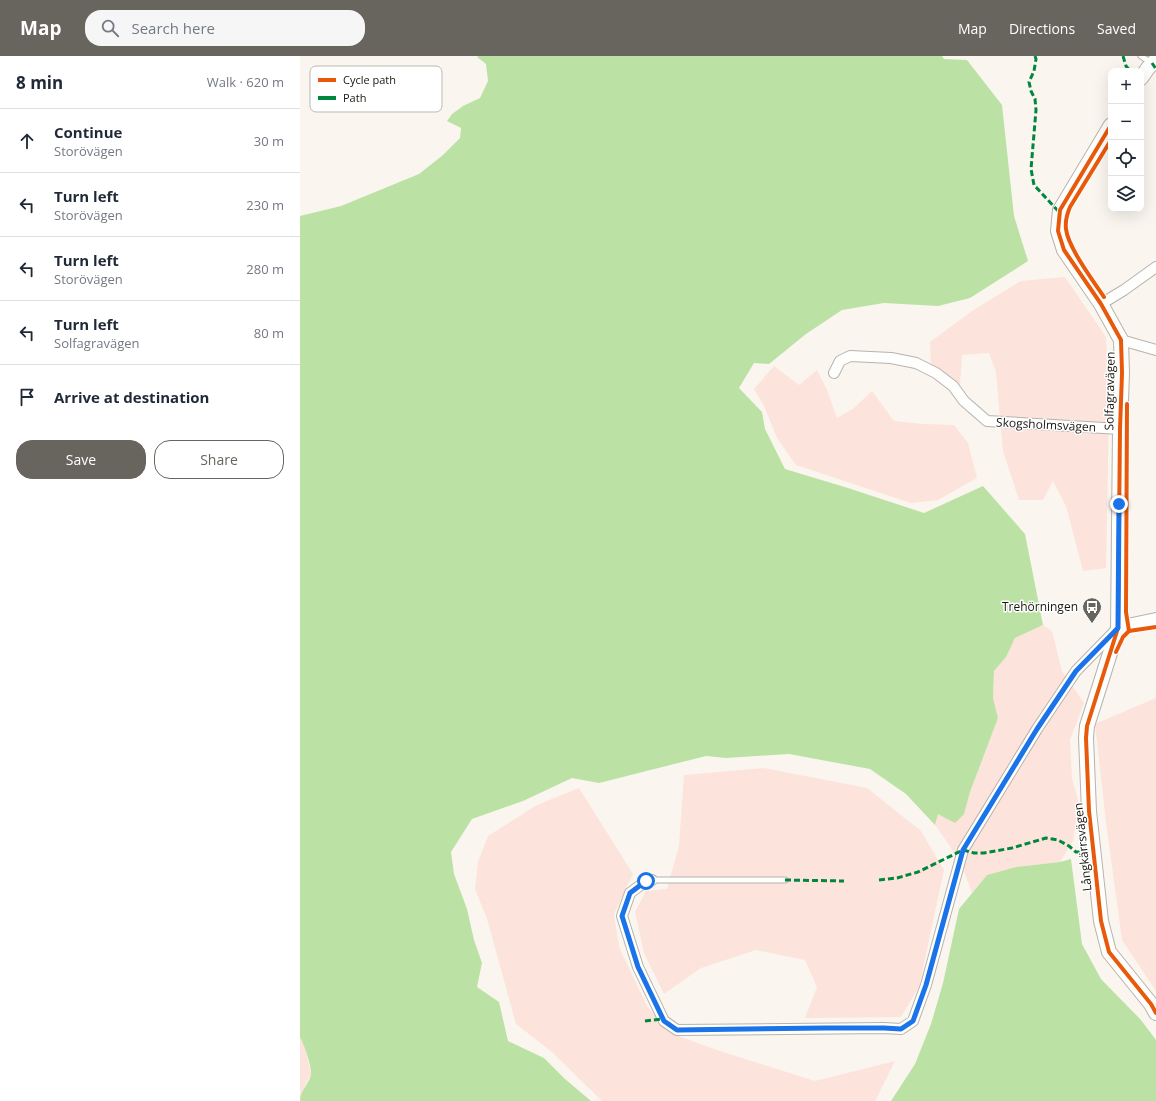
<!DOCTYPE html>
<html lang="en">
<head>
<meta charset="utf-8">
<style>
	:root { --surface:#fff; --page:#f6f6f7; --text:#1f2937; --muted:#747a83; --line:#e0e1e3; --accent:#68645e }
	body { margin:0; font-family:"Open Sans",sans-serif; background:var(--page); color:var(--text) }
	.controls { position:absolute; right:12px; top:12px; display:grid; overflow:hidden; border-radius:8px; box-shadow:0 4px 16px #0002 }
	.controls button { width:36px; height:36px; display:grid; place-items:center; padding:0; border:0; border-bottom:1px solid var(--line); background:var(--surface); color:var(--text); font:20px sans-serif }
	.stop { position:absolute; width:12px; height:12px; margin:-9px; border:3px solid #1a73e8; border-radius:50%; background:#fff }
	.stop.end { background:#1a73e8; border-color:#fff; box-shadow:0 1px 4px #0008 }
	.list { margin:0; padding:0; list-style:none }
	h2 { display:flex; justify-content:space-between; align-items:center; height:52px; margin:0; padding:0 16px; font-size:17px }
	h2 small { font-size:13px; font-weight:400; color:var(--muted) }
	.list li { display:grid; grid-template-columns:26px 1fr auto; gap:12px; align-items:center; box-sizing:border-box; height:64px; padding:0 16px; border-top:1px solid var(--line) }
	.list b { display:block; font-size:15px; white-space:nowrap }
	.list p { margin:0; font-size:13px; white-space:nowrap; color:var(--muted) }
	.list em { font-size:13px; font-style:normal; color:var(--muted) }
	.actions { display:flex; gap:8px; padding:12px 16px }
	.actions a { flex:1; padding:9px 0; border:1px solid var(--accent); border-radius:16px; text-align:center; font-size:14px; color:var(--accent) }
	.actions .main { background:var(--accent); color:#fff }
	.icon { flex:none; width:22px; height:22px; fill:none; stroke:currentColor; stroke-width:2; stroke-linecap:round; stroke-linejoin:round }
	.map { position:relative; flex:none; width:856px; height:1045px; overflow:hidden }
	header { display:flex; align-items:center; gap:24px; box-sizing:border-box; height:56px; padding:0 20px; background:var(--accent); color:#fff }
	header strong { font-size:19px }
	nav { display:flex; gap:22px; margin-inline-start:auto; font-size:14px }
	.search { width:280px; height:36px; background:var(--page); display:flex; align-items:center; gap:10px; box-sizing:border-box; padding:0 14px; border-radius:16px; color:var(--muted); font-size:15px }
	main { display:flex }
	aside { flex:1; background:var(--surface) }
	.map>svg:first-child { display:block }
</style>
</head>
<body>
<header>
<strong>Map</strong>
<div class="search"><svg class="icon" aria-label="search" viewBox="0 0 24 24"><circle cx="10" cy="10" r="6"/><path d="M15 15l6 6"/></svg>Search here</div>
<nav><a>Map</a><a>Directions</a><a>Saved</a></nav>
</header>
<main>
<aside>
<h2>8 min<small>Walk · 620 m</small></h2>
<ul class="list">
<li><svg class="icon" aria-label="ahead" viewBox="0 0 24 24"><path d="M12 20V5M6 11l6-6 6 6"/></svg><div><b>Continue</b><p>Storövägen</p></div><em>30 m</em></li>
<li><svg class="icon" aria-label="left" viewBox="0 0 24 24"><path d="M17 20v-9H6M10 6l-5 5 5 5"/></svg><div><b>Turn left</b><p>Storövägen</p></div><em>230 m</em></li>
<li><svg class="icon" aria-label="left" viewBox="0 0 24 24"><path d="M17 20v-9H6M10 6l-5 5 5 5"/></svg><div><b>Turn left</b><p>Storövägen</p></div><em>280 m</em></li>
<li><svg class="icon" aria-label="left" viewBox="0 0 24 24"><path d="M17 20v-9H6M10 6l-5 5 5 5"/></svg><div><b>Turn left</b><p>Solfagravägen</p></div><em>80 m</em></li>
<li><svg class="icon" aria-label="arrive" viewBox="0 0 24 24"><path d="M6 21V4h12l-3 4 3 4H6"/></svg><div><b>Arrive at destination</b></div></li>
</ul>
<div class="actions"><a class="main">Save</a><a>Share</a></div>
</aside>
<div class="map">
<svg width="856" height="1045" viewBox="0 0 856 1045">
	<rect width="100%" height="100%" fill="#faf6ef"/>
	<g fill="#fce3db">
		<polygon points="765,221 806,281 809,357 806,512 783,515 766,450 753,425 743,444 719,444 703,395 696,316 689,297 662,299 660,330 631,312 630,286 672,255 721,225"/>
		<polygon points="474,310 499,329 517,314 527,334 537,362 554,352 572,335 594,365 623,368 654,369 668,387 677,422 638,444 611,447 496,409 477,382 464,350 454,333"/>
		<path d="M743,569L752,575L762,615L784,647L770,684L772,722L779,748L773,785L760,806L716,811L687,819L672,837C663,809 652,792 635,769L637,758H664L670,736L698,662L693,642L694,615L706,601L715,582Z"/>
		<polygon points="856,642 856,935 822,884 806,766 795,668"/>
		<polygon points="464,712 567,732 621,775 644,814 619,931 601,961 505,962 517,931 505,904 456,894 401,912 364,938 344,897 335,856 346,835 367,833 379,790 384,719"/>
		<polygon points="279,732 333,818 314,858 319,891 347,950 370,977 420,995 515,1025 595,1005 575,1045 302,1045 252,996 216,968 187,863 175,833 178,806 188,780 237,749"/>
		<polygon points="0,975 5,990 11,1018 4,1031 0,1045"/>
	</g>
	<g fill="#bbe2a4">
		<path d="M178,0H642L644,3L667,4L702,49L714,160L728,205L670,242L638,250L584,247L542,254L506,278L469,308L454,307L439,332L462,356L465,373L485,413L548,432L624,457L683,430L725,478L743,569L715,582L706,601L694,615L693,642L698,662L670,736L664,758L655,767L638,758L635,769L606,738L570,713L489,698L426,702L406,700L299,727L272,722L223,745L172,763L151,796L154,818L167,853L174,884L182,907L177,931L199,946L208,985L244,1002L265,1023L291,1045H0C0,1034 10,1027 11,1018C12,1011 4,988 0,981V160L41,150L119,118L143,99L160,82L161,72L147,65L152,58L163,50L180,42L188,25L186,8L177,1Z"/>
		<polygon points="771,803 782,888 801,923 841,964 856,984 856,1045 591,1045 615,1008 631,968 643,927 659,853 687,819 716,811 760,806"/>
	</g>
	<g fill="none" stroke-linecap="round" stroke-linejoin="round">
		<defs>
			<g id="lane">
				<polyline points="841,0 851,7"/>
				<polyline points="352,824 485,824"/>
			</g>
			<g id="street">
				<polyline points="801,248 824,234 856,211"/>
				<polyline points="821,284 856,294"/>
				<polyline points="534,317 540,305 550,300 591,302 616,307 636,317 653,330 664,345 687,365 820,373"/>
				<polyline points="352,824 346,825 330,837 322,860 338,911 364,965 377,974 584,972 601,973 613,965 626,929 663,794 737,673 776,615 815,575"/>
			</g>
			<g id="secondary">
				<polyline points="841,22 848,12 856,4"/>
				<polyline points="811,69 760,154 758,175 764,194 801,248 821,284 822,317 820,373 818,572 787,670 786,682 789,755 801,865 809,896 851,948 856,957"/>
				<polyline points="818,572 856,564"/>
			</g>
		</defs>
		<use href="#lane" stroke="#b7b3ad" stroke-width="7"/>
		<use href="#street" stroke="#b7b3ad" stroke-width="12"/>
		<use href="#secondary" stroke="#b7b3ad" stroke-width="16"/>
		<use href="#lane" stroke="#fefefd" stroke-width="5"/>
		<use href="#street" stroke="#fefefd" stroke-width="10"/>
		<use href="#secondary" stroke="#fefefd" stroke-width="14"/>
		<g stroke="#00873e" stroke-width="3" stroke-dasharray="6 3" stroke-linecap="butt">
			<polyline points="735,0 736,3 734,15 729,26 731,35 735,43 736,54 731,113 734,129 760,157"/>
			<polyline points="823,0 826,10 830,15"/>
			<polyline points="852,7 856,13"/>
			<polyline points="485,824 544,825"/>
			<polyline points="579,824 597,822 618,816 663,794 674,797 684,797 712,792 746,782 758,784 769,790 776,796 793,796"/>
			<polyline points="345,965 363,963"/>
		</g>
		<defs>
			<g id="cycleway">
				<polyline points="811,69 760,154 758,175 764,194 801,248 821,284 822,317 820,373 818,572 787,670 786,682 789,755 801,865 809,896 851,948 856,957"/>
				<path d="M804,241C793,225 768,191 766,173C765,165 767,158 770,151L811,84"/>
				<polyline points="827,348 826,556 829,575"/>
				<polyline points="816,596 823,581 829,575 856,571"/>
			</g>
		</defs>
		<use href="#cycleway" stroke="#fff" stroke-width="6"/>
		<use href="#cycleway" stroke="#e8590c" stroke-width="4"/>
	</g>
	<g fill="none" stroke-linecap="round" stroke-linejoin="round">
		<polyline stroke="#1a73e8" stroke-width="5" points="346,825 330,837 322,860 338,911 364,965 377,974 526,972 584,972 601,973 613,965 626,929 663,794 737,673 776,615 818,572 819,448"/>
	</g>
	<defs>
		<symbol id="bus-pin" viewBox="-11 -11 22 30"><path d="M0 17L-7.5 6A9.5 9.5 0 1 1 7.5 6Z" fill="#68645e" stroke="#fff"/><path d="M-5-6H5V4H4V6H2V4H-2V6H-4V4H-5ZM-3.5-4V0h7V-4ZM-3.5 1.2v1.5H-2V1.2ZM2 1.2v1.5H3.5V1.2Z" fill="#fff"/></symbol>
	</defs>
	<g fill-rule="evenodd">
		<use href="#bus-pin" x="781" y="540" width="22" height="30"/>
	</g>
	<g text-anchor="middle" stroke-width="3" stroke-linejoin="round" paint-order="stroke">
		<g font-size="12" fill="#191610" stroke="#fff">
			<text transform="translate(810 335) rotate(-89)" y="4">Solfagravägen</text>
			<text transform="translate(746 369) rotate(3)" y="4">Skogsholmsvägen</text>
			<text transform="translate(783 791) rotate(-96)" y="4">Långkärrsvägen</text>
		</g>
		<g font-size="12" fill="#191610" stroke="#fff" text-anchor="end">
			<text x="778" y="555">Trehörningen</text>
		</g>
	</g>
	<rect x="10" y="10" width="132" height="46" rx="6" fill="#fff" stroke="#bab9b7" stroke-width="1"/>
	<rect x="18" y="22" width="18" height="4" fill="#e8590c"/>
	<rect x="18" y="40" width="18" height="4" fill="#00873e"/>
	<g font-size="11" fill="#191610">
		<text x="43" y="28">Cycle path</text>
		<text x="43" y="46">Path</text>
	</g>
</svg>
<div class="controls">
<button>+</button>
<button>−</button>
<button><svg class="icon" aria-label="locate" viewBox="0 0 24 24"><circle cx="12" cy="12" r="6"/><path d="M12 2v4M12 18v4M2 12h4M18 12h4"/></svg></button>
<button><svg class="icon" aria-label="layers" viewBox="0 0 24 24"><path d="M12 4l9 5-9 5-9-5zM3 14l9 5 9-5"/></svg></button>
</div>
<div class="stop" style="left:346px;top:825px"></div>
<div class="stop end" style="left:819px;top:448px"></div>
</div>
</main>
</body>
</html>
